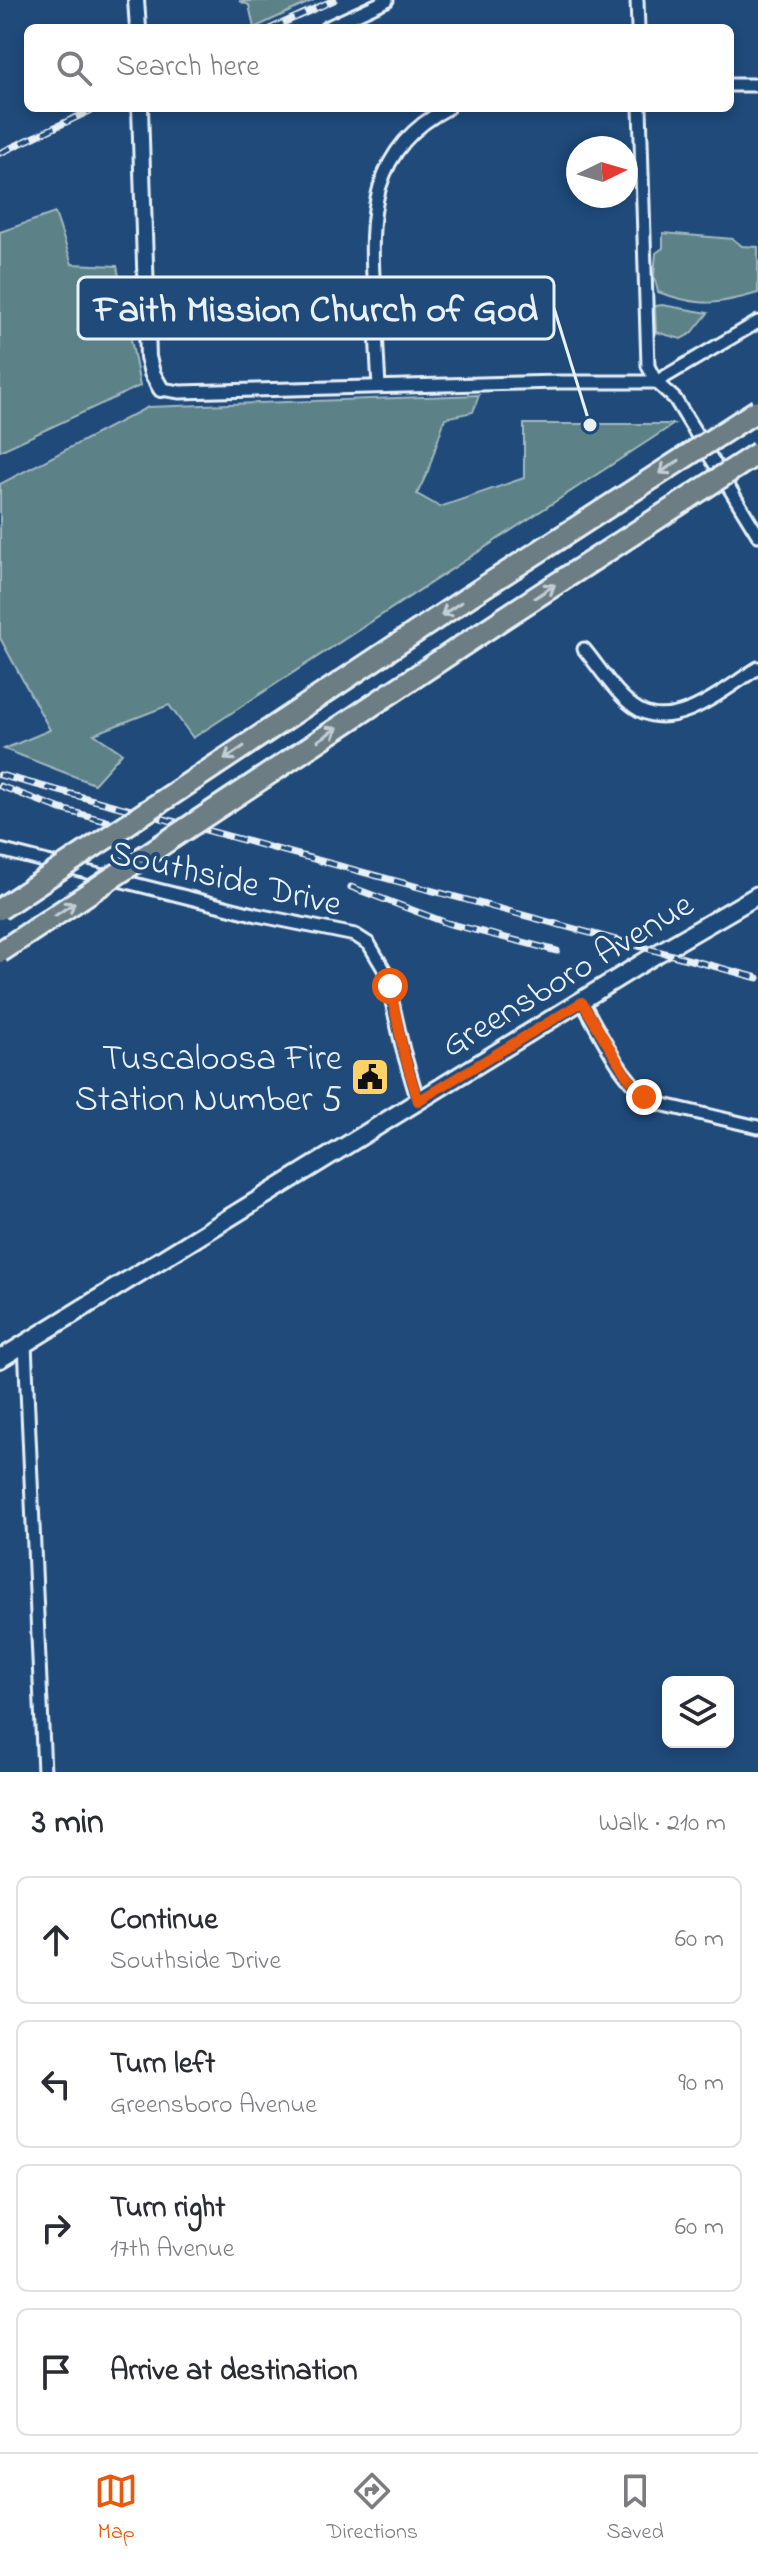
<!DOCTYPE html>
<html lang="en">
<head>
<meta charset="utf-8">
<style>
	:root { --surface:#fff; --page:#f7f7f7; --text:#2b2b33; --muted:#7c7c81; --line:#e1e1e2; --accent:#ea580c }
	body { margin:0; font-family:"Indie Flower",sans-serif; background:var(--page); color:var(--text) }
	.controls { position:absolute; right:24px; bottom:24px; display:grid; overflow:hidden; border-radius:12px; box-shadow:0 4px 12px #0003 }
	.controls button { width:72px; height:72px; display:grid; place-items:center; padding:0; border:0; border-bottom:2px solid var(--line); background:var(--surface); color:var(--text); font:40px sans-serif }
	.compass { position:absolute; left:566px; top:136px; width:72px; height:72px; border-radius:50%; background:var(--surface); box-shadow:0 4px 12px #0003; rotate:85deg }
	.stop { position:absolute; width:24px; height:24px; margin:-18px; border:6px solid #ea580c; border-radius:50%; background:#fff }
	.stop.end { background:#ea580c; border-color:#fff; box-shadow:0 2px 8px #0008 }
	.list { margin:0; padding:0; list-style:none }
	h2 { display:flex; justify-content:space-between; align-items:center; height:104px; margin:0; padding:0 32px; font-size:34px }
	h2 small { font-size:26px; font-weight:400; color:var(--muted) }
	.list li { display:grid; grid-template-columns:52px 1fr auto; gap:24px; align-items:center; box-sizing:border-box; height:128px; margin:0 16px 16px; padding:0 16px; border:2px solid var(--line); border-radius:12px }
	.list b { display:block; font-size:30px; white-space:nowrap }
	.list p { margin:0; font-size:26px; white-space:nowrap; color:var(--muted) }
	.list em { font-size:26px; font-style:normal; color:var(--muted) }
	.icon { flex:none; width:44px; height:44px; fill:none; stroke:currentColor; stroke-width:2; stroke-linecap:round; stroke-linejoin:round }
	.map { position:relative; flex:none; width:758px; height:1772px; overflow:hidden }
	.search { position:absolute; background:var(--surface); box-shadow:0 4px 12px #0003; left:24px; right:24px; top:24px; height:88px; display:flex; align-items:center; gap:20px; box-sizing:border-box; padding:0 28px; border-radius:12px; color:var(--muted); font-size:30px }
	.sheet { height:680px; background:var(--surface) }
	nav { display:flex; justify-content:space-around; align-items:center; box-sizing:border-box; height:112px; border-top:2px solid var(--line); background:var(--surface); font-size:22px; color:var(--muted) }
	nav a { display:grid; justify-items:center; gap:4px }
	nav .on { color:var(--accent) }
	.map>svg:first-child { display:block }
</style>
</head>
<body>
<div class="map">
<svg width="758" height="1772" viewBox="0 0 758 1772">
	<rect width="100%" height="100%" fill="#1f4a7a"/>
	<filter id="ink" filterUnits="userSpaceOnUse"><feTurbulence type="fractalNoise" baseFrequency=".0125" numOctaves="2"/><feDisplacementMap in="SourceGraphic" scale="16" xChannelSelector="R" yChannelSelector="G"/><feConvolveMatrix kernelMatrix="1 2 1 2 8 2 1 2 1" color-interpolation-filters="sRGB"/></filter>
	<g filter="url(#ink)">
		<g fill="#5b8187" stroke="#a2b9c0" stroke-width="2">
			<polygon points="314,0 254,28 249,5 239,1"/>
			<polygon points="55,213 72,264 117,266 140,386 0,451 0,232"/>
			<path d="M663,233L733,239L742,246L758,247V293C716,305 701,307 658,292L654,276L656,253L663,248Z"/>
			<polygon points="662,305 708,313 692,333 681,339 656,332 655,306"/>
			<polygon points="479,395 473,412 445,418 428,471 417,494 440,507 524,478 524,424 674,424 193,738 169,705 94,734 122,753 94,784 4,749 50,730 0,638 0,484 148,407"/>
		</g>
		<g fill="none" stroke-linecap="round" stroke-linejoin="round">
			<defs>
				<g id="minor">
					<polyline points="637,0 638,28"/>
					<polyline points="326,28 387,0"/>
					<polyline points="730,85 758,85"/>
					<polyline points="640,108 648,366 656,382 675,399 758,535"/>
					<path d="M379,386C377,355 376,325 374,294C369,216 370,148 448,108"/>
					<polyline points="161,389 180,392 560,382 656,382 758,322"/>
					<path d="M584,649C600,668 617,697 639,710C677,732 727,687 758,668"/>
					<polyline points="0,850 257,915 355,935 369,944 385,971 403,1050 418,1101"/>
					<path d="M582,1002C602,1035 624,1089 660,1104L758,1127"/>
					<polyline points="25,1344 44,1772"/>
				</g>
				<g id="tertiary">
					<polyline points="136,0 138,28"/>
					<polyline points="140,108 148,357 152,373 161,389"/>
				</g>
				<polyline id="secondary" points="0,1359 660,952 758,895"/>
			</defs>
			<use href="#minor" stroke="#e8f1f8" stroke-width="17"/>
			<use href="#tertiary" stroke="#e8f1f8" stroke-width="20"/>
			<use href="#secondary" stroke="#e8f1f8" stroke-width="22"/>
			<use href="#minor" stroke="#1f4a7a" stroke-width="11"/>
			<use href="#tertiary" stroke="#1f4a7a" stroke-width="14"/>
			<use href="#secondary" stroke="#1f4a7a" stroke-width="16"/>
			<defs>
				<g id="rail">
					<polyline points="272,28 334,0"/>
					<polyline points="0,153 96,108"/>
					<polyline points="0,775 758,978"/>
					<polyline points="0,786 61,809 121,825"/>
					<polyline points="351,887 447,923 557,951"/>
				</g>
			</defs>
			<use href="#rail" stroke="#e8f1f8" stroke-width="7"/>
			<use href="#rail" stroke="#1f4a7a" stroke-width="4" stroke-dasharray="12" stroke-linecap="butt"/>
			<defs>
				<g id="motorway-bridge">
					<polyline points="0,909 470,596 758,410"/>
					<polyline points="0,952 504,618 758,453"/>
				</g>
			</defs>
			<use href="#motorway-bridge" stroke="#e8f1f8" stroke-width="26" stroke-linecap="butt"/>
			<use href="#motorway-bridge" stroke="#6d7d84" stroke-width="20"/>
		</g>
		<defs><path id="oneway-shaft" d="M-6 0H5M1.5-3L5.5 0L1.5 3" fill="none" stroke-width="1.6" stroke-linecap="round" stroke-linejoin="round" transform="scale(2)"/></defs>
		<g stroke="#c3ced5">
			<use href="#oneway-shaft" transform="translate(669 467) rotate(147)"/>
			<use href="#oneway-shaft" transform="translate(545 591) rotate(-33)"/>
			<use href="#oneway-shaft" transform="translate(451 609) rotate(146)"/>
			<use href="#oneway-shaft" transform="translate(328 734) rotate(-34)"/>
			<use href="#oneway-shaft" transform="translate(234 753) rotate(146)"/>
			<use href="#oneway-shaft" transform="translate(65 909) rotate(-34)"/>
		</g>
	</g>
	<g fill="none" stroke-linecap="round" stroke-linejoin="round" filter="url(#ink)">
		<polyline stroke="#ea580c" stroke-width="10" points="390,986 403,1050 418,1101 582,1002 626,1075 644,1097"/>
	</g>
	<defs>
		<symbol id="civic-square" viewBox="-11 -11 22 22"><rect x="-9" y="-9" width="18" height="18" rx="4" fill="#ffd166" stroke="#1f4a7a"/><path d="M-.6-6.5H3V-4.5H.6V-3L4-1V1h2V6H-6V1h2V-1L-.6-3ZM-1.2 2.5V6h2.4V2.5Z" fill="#111"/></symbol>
	</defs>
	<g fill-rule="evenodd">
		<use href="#civic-square" x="348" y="1055" width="44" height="44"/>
	</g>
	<g text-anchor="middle" stroke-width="8" stroke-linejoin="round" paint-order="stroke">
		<g font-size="36" fill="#e8f1f8" stroke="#1f4a7a">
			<text transform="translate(226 876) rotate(13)" y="13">Southside Drive</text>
			<text transform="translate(566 973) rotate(-31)" y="13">Greensboro Avenue</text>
		</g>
		<g font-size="36" fill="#e8f1f8" stroke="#1f4a7a" text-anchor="end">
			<text x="342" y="1069">Tuscaloosa Fire<tspan x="342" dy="41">Station Number 5</tspan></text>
		</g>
	</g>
	<path fill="none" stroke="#e8f1f8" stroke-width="3" d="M590 425L554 308"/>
	<circle fill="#e8f1f8" stroke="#1f4a7a" stroke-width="3" cx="590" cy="425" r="8"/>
	<rect fill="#1f4a7a" stroke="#e8f1f8" stroke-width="3" x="78" y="277" width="476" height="62" rx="8"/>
	<g font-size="38" text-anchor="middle" font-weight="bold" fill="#e8f1f8">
		<text x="316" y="321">Faith Mission Church of God</text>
	</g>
</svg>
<div class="controls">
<button><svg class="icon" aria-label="layers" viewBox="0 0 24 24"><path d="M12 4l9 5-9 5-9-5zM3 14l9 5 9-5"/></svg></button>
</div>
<svg class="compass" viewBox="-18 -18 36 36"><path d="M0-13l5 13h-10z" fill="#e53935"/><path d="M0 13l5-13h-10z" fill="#7c7c81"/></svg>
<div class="stop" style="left:390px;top:986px"></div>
<div class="stop end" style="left:644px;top:1097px"></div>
<div class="search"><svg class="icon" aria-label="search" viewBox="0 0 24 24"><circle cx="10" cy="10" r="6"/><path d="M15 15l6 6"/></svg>Search here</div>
</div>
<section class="sheet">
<h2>3 min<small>Walk · 210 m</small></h2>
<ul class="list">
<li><svg class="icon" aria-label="ahead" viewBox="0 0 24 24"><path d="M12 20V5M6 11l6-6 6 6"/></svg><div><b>Continue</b><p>Southside Drive</p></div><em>60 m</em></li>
<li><svg class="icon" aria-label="left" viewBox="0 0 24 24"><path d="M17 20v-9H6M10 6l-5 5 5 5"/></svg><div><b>Turn left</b><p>Greensboro Avenue</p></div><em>90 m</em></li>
<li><svg class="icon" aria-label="right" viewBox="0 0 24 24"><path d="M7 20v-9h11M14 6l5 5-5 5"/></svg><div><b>Turn right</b><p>17th Avenue</p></div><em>60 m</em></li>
<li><svg class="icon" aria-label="arrive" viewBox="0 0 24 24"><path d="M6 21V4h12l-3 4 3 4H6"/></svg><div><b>Arrive at destination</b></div></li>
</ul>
</section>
<nav>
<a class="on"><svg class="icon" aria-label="map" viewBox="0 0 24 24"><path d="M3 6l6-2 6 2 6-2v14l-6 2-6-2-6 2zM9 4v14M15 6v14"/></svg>Map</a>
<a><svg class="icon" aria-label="directions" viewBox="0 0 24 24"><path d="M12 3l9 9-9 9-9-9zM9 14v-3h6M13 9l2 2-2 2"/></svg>Directions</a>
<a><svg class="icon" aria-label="saved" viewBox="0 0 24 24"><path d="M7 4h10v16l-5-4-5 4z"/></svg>Saved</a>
</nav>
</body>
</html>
